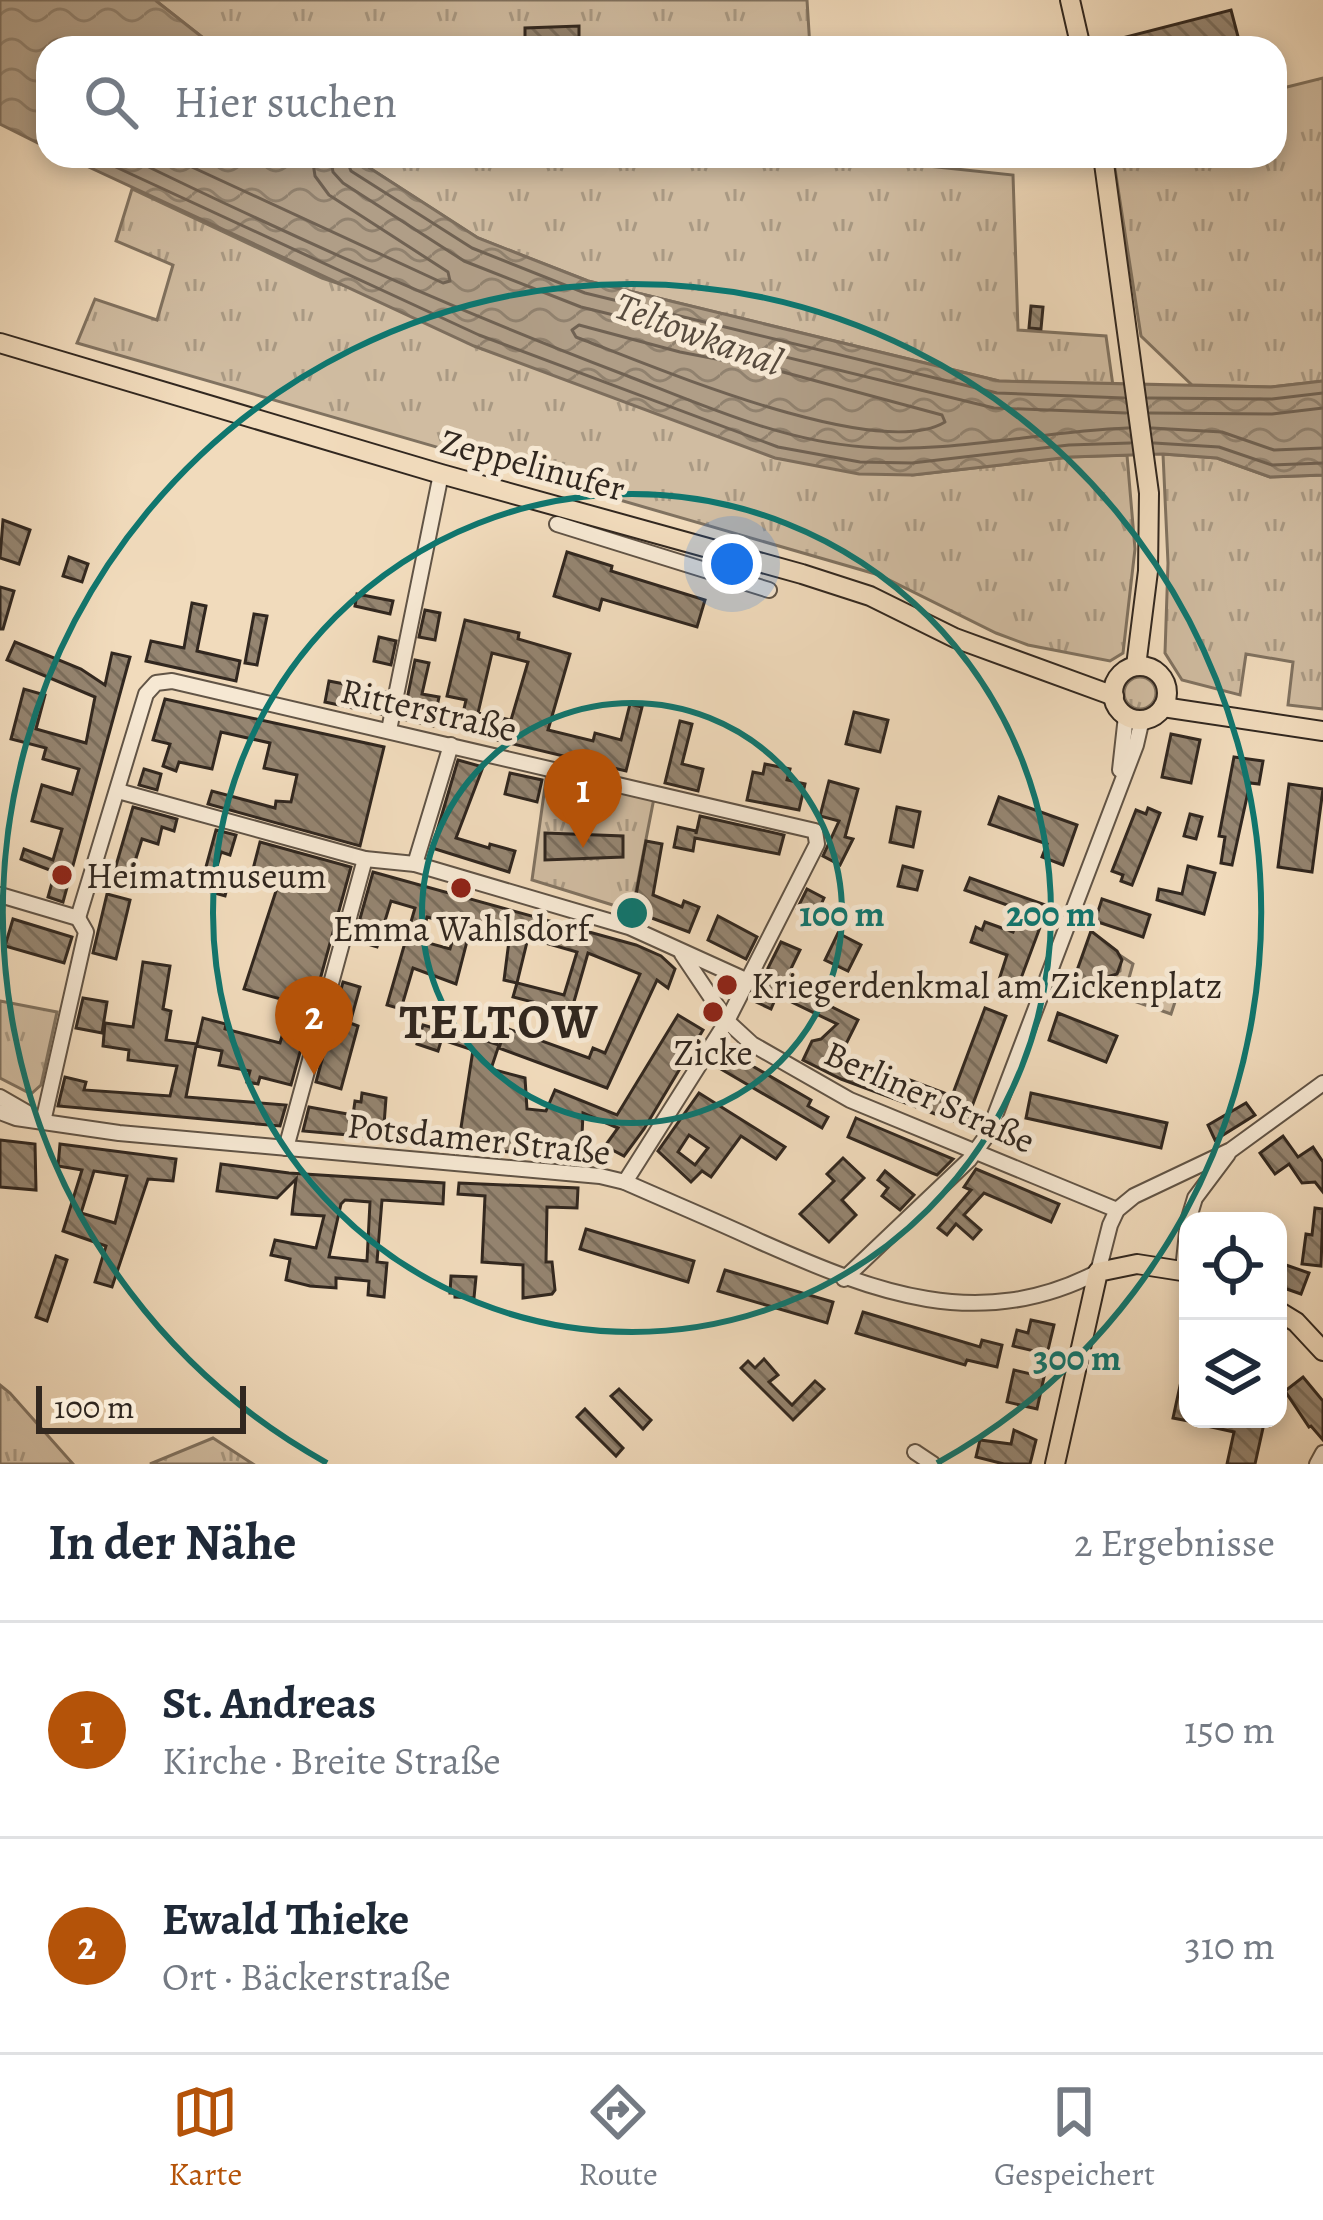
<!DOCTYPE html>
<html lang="de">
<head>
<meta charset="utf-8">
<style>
	:root { --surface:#fff; --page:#f6f6f7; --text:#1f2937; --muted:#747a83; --line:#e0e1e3; --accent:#b45309 }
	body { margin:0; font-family:Alegreya,serif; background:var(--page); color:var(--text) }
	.controls { position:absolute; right:36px; bottom:36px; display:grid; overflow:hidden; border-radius:24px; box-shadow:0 6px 18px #0003 }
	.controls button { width:108px; height:108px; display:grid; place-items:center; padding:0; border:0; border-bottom:3px solid var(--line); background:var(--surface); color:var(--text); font:60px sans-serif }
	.scale { position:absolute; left:36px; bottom:30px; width:210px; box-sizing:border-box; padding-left:12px; border:6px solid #31271f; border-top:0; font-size:33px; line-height:42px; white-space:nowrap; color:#31271f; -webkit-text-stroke:9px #f6e8d3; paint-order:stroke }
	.you { position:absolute; left:732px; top:564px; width:42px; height:42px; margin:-30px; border:9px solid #fff; border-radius:50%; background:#1a73e8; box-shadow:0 0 0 18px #1a73e833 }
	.badge { display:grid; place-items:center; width:78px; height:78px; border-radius:50%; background:var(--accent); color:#fff; font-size:39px; font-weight:700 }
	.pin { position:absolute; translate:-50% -99px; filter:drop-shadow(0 3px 6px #0008) }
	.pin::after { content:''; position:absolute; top:63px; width:42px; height:36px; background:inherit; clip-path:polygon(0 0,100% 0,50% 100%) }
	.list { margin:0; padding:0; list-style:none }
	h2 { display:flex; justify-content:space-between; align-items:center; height:156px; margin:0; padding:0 48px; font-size:51px }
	h2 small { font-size:39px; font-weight:400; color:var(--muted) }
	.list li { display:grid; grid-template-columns:78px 1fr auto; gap:36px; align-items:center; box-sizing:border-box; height:216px; padding:0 48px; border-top:3px solid var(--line) }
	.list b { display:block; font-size:45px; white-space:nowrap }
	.list p { margin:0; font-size:39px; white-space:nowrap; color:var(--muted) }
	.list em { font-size:39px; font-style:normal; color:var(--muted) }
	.icon { flex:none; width:66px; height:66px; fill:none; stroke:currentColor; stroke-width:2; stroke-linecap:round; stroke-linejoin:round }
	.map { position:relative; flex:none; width:1323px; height:1464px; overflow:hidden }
	.search { position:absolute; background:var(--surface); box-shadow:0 6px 18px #0003; left:36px; right:36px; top:36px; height:132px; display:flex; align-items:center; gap:30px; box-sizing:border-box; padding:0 42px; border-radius:36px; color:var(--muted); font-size:45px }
	.sheet { height:588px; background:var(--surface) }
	nav { display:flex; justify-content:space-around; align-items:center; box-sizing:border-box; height:168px; border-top:3px solid var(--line); background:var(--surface); font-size:33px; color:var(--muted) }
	nav a { display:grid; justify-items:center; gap:6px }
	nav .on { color:var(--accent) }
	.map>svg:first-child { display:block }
</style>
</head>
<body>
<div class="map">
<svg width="1323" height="1464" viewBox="0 0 1323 1464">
	<defs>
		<pattern id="grass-tufts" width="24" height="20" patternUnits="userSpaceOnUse" patternTransform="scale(3)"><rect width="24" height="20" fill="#d0bca1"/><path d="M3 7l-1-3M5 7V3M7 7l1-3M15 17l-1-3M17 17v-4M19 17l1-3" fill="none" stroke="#a99983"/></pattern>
		<pattern id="water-waves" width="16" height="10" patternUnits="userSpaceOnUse" patternTransform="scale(3)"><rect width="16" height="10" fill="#b09e87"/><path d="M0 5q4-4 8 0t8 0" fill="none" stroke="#90816e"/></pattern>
		<pattern id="building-back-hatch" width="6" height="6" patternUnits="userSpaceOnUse" patternTransform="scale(3)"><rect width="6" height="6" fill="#958571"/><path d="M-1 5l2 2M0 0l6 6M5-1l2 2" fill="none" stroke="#7a6d5c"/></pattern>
	</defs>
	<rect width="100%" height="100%" fill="#f1dbbc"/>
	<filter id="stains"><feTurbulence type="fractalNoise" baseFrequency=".00167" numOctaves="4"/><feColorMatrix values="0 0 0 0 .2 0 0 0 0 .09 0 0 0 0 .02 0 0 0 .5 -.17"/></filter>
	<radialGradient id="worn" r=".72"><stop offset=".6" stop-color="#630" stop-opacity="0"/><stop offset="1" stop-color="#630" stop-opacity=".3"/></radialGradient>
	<g fill="url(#grass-tufts)" stroke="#807260" stroke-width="3">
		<polygon points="155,0 807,0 810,48 216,48"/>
		<polygon points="1323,78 1323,381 1271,387 1192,385 1141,336 1113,156 1275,156 1275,90"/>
		<polygon points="351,156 913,156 928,166 1013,175 1018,330 1106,336 1113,386 999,381 588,281 478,238"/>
		<polygon points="132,189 322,278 912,475 1070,457 1127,455 1135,549 1123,653 1110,661 1028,645 996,633 879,575 77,343 95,299 157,320 173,265 116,241"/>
		<polygon points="1163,454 1217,458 1270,477 1323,475 1323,709 1288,705 1293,662 1246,654 1240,695 1182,680 1165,653 1168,563"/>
		<circle cx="1140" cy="693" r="16"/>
		<polygon points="547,772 654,798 632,911 532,880"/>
		<polygon points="1121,956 1133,964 1129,978 1177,996 1171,1014 1097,988 1101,977 1110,978 1120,971"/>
		<polygon points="0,1001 57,1012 41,1085 31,1094 0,1078"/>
		<polygon points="0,1385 10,1393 73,1464 0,1464"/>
		<polygon points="213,1438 253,1464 150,1464"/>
	</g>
	<g fill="url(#water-waves)" stroke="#7d6e5d" stroke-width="3">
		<polygon points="0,0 155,0 216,48 48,48 48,148 0,124"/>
		<polygon points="65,156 351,156 478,238 588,281 999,381 1271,387 1323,381 1323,475 1270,477 1217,458 1163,454 1070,457 913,475 859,474 775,458 474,346"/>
	</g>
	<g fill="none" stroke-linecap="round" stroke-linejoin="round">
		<g stroke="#706253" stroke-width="3">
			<polyline points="92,156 479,335 778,447 860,462 912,463 1069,445 1130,443"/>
			<path d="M126,156C288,235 452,309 620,373C698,403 780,441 864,447C950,454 1041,431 1128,428"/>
			<polyline points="168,156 443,283 450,281 448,272 329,195 315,176 312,156"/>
			<polyline points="330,156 333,172 343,183 464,261 581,307 994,408 1126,413"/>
			<polyline points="345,156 351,171 472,248 585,293 997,393 1124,398"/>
			<path d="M579,325L680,352L783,372L942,415L945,422C877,463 650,365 576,337L572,330Z"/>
			<polyline points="1148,398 1272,399 1323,393"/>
			<polyline points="1150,413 1272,414 1323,408"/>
			<polyline points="1152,428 1222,432 1274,450 1323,448"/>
			<polyline points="1154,443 1219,447 1272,465 1323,463"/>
		</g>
	</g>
	<g fill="url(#building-back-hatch)" stroke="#31271f" stroke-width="3" fill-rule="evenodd">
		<polygon points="1231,10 1241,48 1125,48 1122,38"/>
		<polygon points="579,26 579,44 525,47 525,28"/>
		<polygon points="1031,306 1043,307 1041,329 1029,328"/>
		<polygon points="3,520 30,530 19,564 0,558"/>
		<polygon points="567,552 612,566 611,571 705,600 697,627 602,599 599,610 554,596"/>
		<polygon points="69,557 88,564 82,582 63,576"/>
		<polygon points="0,587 14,591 3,629 0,629"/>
		<polygon points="357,594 393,601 390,614 355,606"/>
		<polygon points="192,603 206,606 197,651 240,661 236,681 146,661 151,641 184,648"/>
		<polygon points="425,610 440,613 435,640 419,637"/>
		<polygon points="254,614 267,616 257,665 245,663"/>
		<path d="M465,620L519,633L518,639L570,654L548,730L593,741L595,733L621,740L630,704L642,707L626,771L459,731L466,700L447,696ZM492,653L528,662L511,720L478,713Z"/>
		<polygon points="379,637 396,641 391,665 374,661"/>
		<polygon points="15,642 81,669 105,685 112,653 130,657 63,902 48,897 55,872 21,859 24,849 53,860 62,829 32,821 42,785 72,794 79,769 43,759 46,748 11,739 24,689 45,695 36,729 86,743 95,697 7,660"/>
		<polygon points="415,660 429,663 422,694 439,697 433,726 403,719"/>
		<polygon points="329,681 385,692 381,714 325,702"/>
		<polygon points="165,699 384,747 360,846 208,804 212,791 275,808 276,801 291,802 297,775 264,768 270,743 221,732 212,769 179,762 176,771 163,766 170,744 153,740"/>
		<polygon points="854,712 888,720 880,752 846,744"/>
		<polygon points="680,721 692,724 682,764 703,769 698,791 665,783"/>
		<polygon points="1171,734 1200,740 1191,783 1162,777"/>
		<polygon points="1234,757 1263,761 1259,784 1250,783 1232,865 1221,863 1225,837 1219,836"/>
		<polygon points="458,760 483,767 456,838 489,848 490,844 515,851 509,872 432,848"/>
		<polygon points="765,764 790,769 787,780 805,784 799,810 747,800 753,772 763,774"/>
		<polygon points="144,769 161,774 157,790 139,785"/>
		<polygon points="510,773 542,780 537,802 505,794"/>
		<polygon points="829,781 858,789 845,837 853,839 840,865 823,856 839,821 820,816"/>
		<polygon points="1289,784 1323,789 1312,872 1278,867"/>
		<polygon points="999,797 1077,825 1063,865 1042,857 1047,844 989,824"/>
		<polygon points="133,807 177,819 174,831 162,827 158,844 142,839 131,874 115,869"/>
		<polygon points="897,807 920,812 913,847 890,842"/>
		<polygon points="1148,808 1160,813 1132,885 1121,881 1123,875 1112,871 1136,810 1146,814"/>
		<polygon points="1190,814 1202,817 1196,839 1184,836"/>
		<polygon points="700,816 784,835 779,854 695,838 693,851 674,847 678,827 696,831 696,834"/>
		<polygon points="216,830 236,835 230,855 221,852 214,877 229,881 225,896 200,889"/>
		<polygon points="545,833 623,836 623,857 545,860"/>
		<polygon points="646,841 662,844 653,895 682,907 684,901 699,907 689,932 633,911"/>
		<polygon points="260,842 351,867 291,1085 260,1077 258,1084 247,1082 250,1071 219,1065 222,1051 196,1046 186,1097 286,1105 280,1126 58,1106 65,1077 86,1082 84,1090 170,1096 177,1066 128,1060 129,1050 103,1046 105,1023 133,1027 143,962 170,966 163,1009 171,1011 166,1040 197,1044 203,1018 226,1024 225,1029 280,1043 292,1002 244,989 278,885 251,877"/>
		<polygon points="903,866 922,871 917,890 898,886"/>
		<polygon points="1188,866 1215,873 1204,914 1157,900 1159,889 1182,894"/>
		<path d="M373,872L636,945L661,956L675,969L668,988L657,980L607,1088L499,1048L506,1028L589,1058L593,1048L605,1053L640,974L588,953L571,1012L513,997L517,983L504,980L510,933L472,922L456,984L413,968L401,1009L387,1005L415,908L391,901L377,947L354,940ZM427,917L457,925L450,949L421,941ZM528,938L577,952L564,995L517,983Z"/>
		<polygon points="970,878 1048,906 1017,989 998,983 1007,955 971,942 976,927 982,930 985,922 1013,932 1021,910 965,890"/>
		<polygon points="807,889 824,898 815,918 797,909"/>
		<polygon points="107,894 130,900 116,959 93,953"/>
		<polygon points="1102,899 1150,915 1143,937 1095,921"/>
		<polygon points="718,916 757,937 746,959 708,940"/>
		<polygon points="13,919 72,937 64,963 5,946"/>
		<polygon points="1091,931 1117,951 1122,960 1117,974 1100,979 1097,988 1074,979"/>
		<polygon points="838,933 861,945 848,971 825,960"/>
		<polygon points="781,942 800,950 784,983 858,1020 841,1054 952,1096 985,1008 1006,1016 965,1125 841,1079 803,1060 812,1041 821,1039 837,1024 777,995 771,1009 752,1000"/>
		<polygon points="343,982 360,987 350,1023 358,1026 341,1089 316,1082"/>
		<polygon points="83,998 107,1002 102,1033 76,1028"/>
		<polygon points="1058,1013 1117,1036 1106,1062 1049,1040"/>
		<polygon points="678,1015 703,1030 644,1129 624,1156 605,1146 618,1128 583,1113 581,1159 458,1147 473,1050 449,1042 453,1030 499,1045 491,1069 525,1078 527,1109 546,1111 555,1090 617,1115"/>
		<polygon points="423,1025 444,1031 438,1051 417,1044"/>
		<polygon points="723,1049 811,1100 808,1106 828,1117 822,1128 714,1065"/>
		<polygon points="362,1093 386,1098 383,1138 303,1131 309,1107 353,1115 355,1101 361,1102"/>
		<path d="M699,1093L785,1147L776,1159L741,1136L711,1177L702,1171L691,1182L658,1151ZM689,1135L708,1148L695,1165L678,1152Z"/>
		<polygon points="1031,1093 1167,1123 1161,1148 1026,1118"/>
		<polygon points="1246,1103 1255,1115 1215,1140 1208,1125"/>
		<polygon points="856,1118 872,1125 953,1159 937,1175 932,1173 848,1137"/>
		<polygon points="1283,1136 1298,1157 1313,1147 1323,1162 1323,1192 1315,1182 1302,1183 1289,1164 1275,1174 1260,1153"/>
		<polygon points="0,1140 35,1144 36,1190 0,1187"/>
		<path d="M60,1144L176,1159L173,1181L148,1179L112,1287L95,1282L106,1246L63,1231L82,1170L58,1166ZM94,1171L127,1176L115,1223L81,1213Z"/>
		<polygon points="843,1158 864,1178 842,1200 856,1215 829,1242 800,1214 834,1181 827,1174"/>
		<path d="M221,1164L289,1173L444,1183L443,1204L382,1200L377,1262L387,1263L384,1297L368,1295L369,1281L336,1278V1288L310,1286L286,1280L290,1259L271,1255L275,1240L316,1248L324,1216L292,1214L296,1179L277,1198L217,1191ZM345,1200L370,1202L367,1261L329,1257L341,1204Z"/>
		<polygon points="976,1169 1059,1204 1051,1222 984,1193 964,1215 981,1230 973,1239 956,1224 947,1235 938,1228 971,1190 964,1187"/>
		<polygon points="885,1171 914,1195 900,1210 882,1196 888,1188 878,1180"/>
		<polygon points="459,1183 578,1188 577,1208 547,1207 546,1262 552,1262 555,1290 552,1294 523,1298 523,1265 482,1262 485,1196 458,1194"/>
		<polygon points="1315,1208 1323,1209 1321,1266 1302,1264 1306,1234 1312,1235"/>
		<polygon points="586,1229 694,1261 688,1282 580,1249"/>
		<polygon points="56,1256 67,1260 47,1321 36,1317"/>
		<polygon points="1283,1264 1309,1273 1301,1294 1278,1286"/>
		<polygon points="725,1270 833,1302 827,1323 718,1291"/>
		<polygon points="451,1276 476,1277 474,1298 455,1297 455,1293 450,1293"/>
		<polygon points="863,1312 980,1347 982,1340 1002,1345 997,1367 967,1360 965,1365 856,1333"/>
		<polygon points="1031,1320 1054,1325 1047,1354 1013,1346 1017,1330 1028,1333"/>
		<polygon points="764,1359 778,1375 769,1382 792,1405 815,1381 824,1389 793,1420 741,1368 748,1361 755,1368"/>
		<polygon points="1014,1370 1044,1377 1037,1409 1007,1402"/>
		<polygon points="1183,1372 1188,1373 1188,1421 1173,1418"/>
		<polygon points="1303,1377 1323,1401 1323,1440 1311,1426 1309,1427 1285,1391"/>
		<polygon points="619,1389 651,1420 643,1429 611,1396"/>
		<polygon points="585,1409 623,1448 616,1456 577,1417"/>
		<polygon points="1199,1419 1265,1419 1255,1464 1227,1464 1234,1432 1198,1424"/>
		<polygon points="1014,1430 1036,1440 1030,1464 1004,1464 976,1457 980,1440 1011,1444"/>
	</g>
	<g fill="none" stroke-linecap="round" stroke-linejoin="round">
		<defs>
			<g id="minor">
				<polyline points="557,524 769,590"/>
				<polyline points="389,730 441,474"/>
				<polyline points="1120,770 1126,716"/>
				<polyline points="118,791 365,859 415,864 629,927 748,981"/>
				<polyline points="415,864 451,745"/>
				<polyline points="0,895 78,918"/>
				<polyline points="78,918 146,694 156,683 172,681 815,831 817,844 727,1021 625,1182"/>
				<polyline points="682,954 727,1021 752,1044 850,1100 1117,1210"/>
				<polyline points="0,1097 33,1116"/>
				<path d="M0,1112L16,1118L119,1133L600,1176L625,1182C670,1202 716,1221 761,1242C874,1292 979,1334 1098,1272L1110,1225L1117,1210L1134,1196L1231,1150L1323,1083"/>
				<polyline points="43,1122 86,932 78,918"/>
				<polyline points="286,1148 365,859"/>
				<polyline points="1188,1221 1195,1198 1228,1154"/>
				<polyline points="1183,1270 1188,1223"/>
				<polyline points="844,1279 969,1160 988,1134 1136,745 1142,719"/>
				<polyline points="915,1452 933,1464"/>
				<polyline points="1317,1464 1323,1453"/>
			</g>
			<g id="major">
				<polyline points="1070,0 1081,48"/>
				<polyline points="1103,156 1149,493 1148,571 1136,666"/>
				<polyline points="0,343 441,474 802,574 870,596 955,638 1114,696"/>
				<circle cx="1140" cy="693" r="27"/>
				<polyline points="1163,707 1323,731"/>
				<polyline points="1278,1311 1296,1322 1323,1351"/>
				<polyline points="1055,1464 1098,1272 1137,1264 1188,1272"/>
			</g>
		</defs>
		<use href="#minor" stroke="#615446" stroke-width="18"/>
		<use href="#major" stroke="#31271f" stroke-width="22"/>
		<use href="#minor" stroke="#f6e8d3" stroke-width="14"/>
		<use href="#major" stroke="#f1dbbc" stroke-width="18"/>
	</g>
	<g fill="none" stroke="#0f766e" stroke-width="6">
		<circle cx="632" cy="913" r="210"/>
		<circle cx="632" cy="913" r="419"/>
		<path d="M327 1463A629 629 0 1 1 937 1463"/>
	</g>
	<g fill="#8f2418" stroke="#f6e8d3" stroke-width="4.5">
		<circle cx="62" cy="875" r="12"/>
		<circle cx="461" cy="888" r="12"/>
		<circle cx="727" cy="985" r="12"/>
		<circle cx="713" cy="1012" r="12"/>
	</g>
	<g text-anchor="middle" stroke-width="10" stroke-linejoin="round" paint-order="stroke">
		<g font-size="36" fill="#31271f" stroke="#f6e8d3">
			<text transform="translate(533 464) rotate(15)" y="13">Zeppelinufer</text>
			<text transform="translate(429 709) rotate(13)" y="13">Ritterstraße</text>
			<text transform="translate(930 1096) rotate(24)" y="13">Berliner Straße</text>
			<text transform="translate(479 1138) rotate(6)" y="13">Potsdamer Straße</text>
		</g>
		<g font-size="36" fill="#31271f" stroke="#f6e8d3" text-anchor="start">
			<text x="86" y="888">Heimatmuseum</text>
			<text x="461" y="941" text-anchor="middle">Emma Wahlsdorf</text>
			<text x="751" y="998">Kriegerdenkmal am Zickenplatz</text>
			<text x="713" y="1065" text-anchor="middle">Zicke</text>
		</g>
		<g font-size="39" font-style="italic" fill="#574b3e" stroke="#f6e8d3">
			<text transform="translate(699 333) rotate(20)" y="14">Teltowkanal</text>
		</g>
		<g font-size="48" font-weight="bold" letter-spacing="3" fill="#31271f" stroke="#f6e8d3">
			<text x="500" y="1038">TELTOW</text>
		</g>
	</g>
	<circle cx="632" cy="913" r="18" fill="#0f766e" stroke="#f6e8d3" stroke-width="6"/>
	<g font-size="36" text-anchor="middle" font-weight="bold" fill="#0f766e" stroke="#f6e8d3" stroke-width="10" stroke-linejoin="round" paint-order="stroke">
		<text x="842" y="926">100 m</text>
		<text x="1051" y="926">200 m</text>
		<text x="1077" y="1370">300 m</text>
	</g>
	<rect width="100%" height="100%" filter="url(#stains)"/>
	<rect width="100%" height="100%" fill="url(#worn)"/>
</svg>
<div class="controls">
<button><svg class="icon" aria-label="locate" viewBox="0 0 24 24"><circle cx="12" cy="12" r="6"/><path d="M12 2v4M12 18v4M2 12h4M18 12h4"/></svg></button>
<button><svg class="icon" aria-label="layers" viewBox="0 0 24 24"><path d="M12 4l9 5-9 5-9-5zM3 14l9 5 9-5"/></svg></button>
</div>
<div class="scale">100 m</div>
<div class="you"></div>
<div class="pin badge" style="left:583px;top:848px">1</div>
<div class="pin badge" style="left:314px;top:1075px">2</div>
<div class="search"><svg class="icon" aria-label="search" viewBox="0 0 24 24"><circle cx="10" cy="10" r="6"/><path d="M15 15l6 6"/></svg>Hier suchen</div>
</div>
<section class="sheet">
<h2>In der Nähe<small>2 Ergebnisse</small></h2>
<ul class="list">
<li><span class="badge">1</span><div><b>St. Andreas</b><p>Kirche · Breite Straße</p></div><em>150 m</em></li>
<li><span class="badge">2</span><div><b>Ewald Thieke</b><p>Ort · Bäckerstraße</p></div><em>310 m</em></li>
</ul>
</section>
<nav>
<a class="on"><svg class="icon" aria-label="map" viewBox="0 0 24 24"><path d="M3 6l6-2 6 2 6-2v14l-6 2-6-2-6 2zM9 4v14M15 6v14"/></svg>Karte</a>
<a><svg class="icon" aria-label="directions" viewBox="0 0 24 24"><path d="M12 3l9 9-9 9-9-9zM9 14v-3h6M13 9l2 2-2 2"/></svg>Route</a>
<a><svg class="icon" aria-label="saved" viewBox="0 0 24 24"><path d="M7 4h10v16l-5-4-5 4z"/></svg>Gespeichert</a>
</nav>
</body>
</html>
